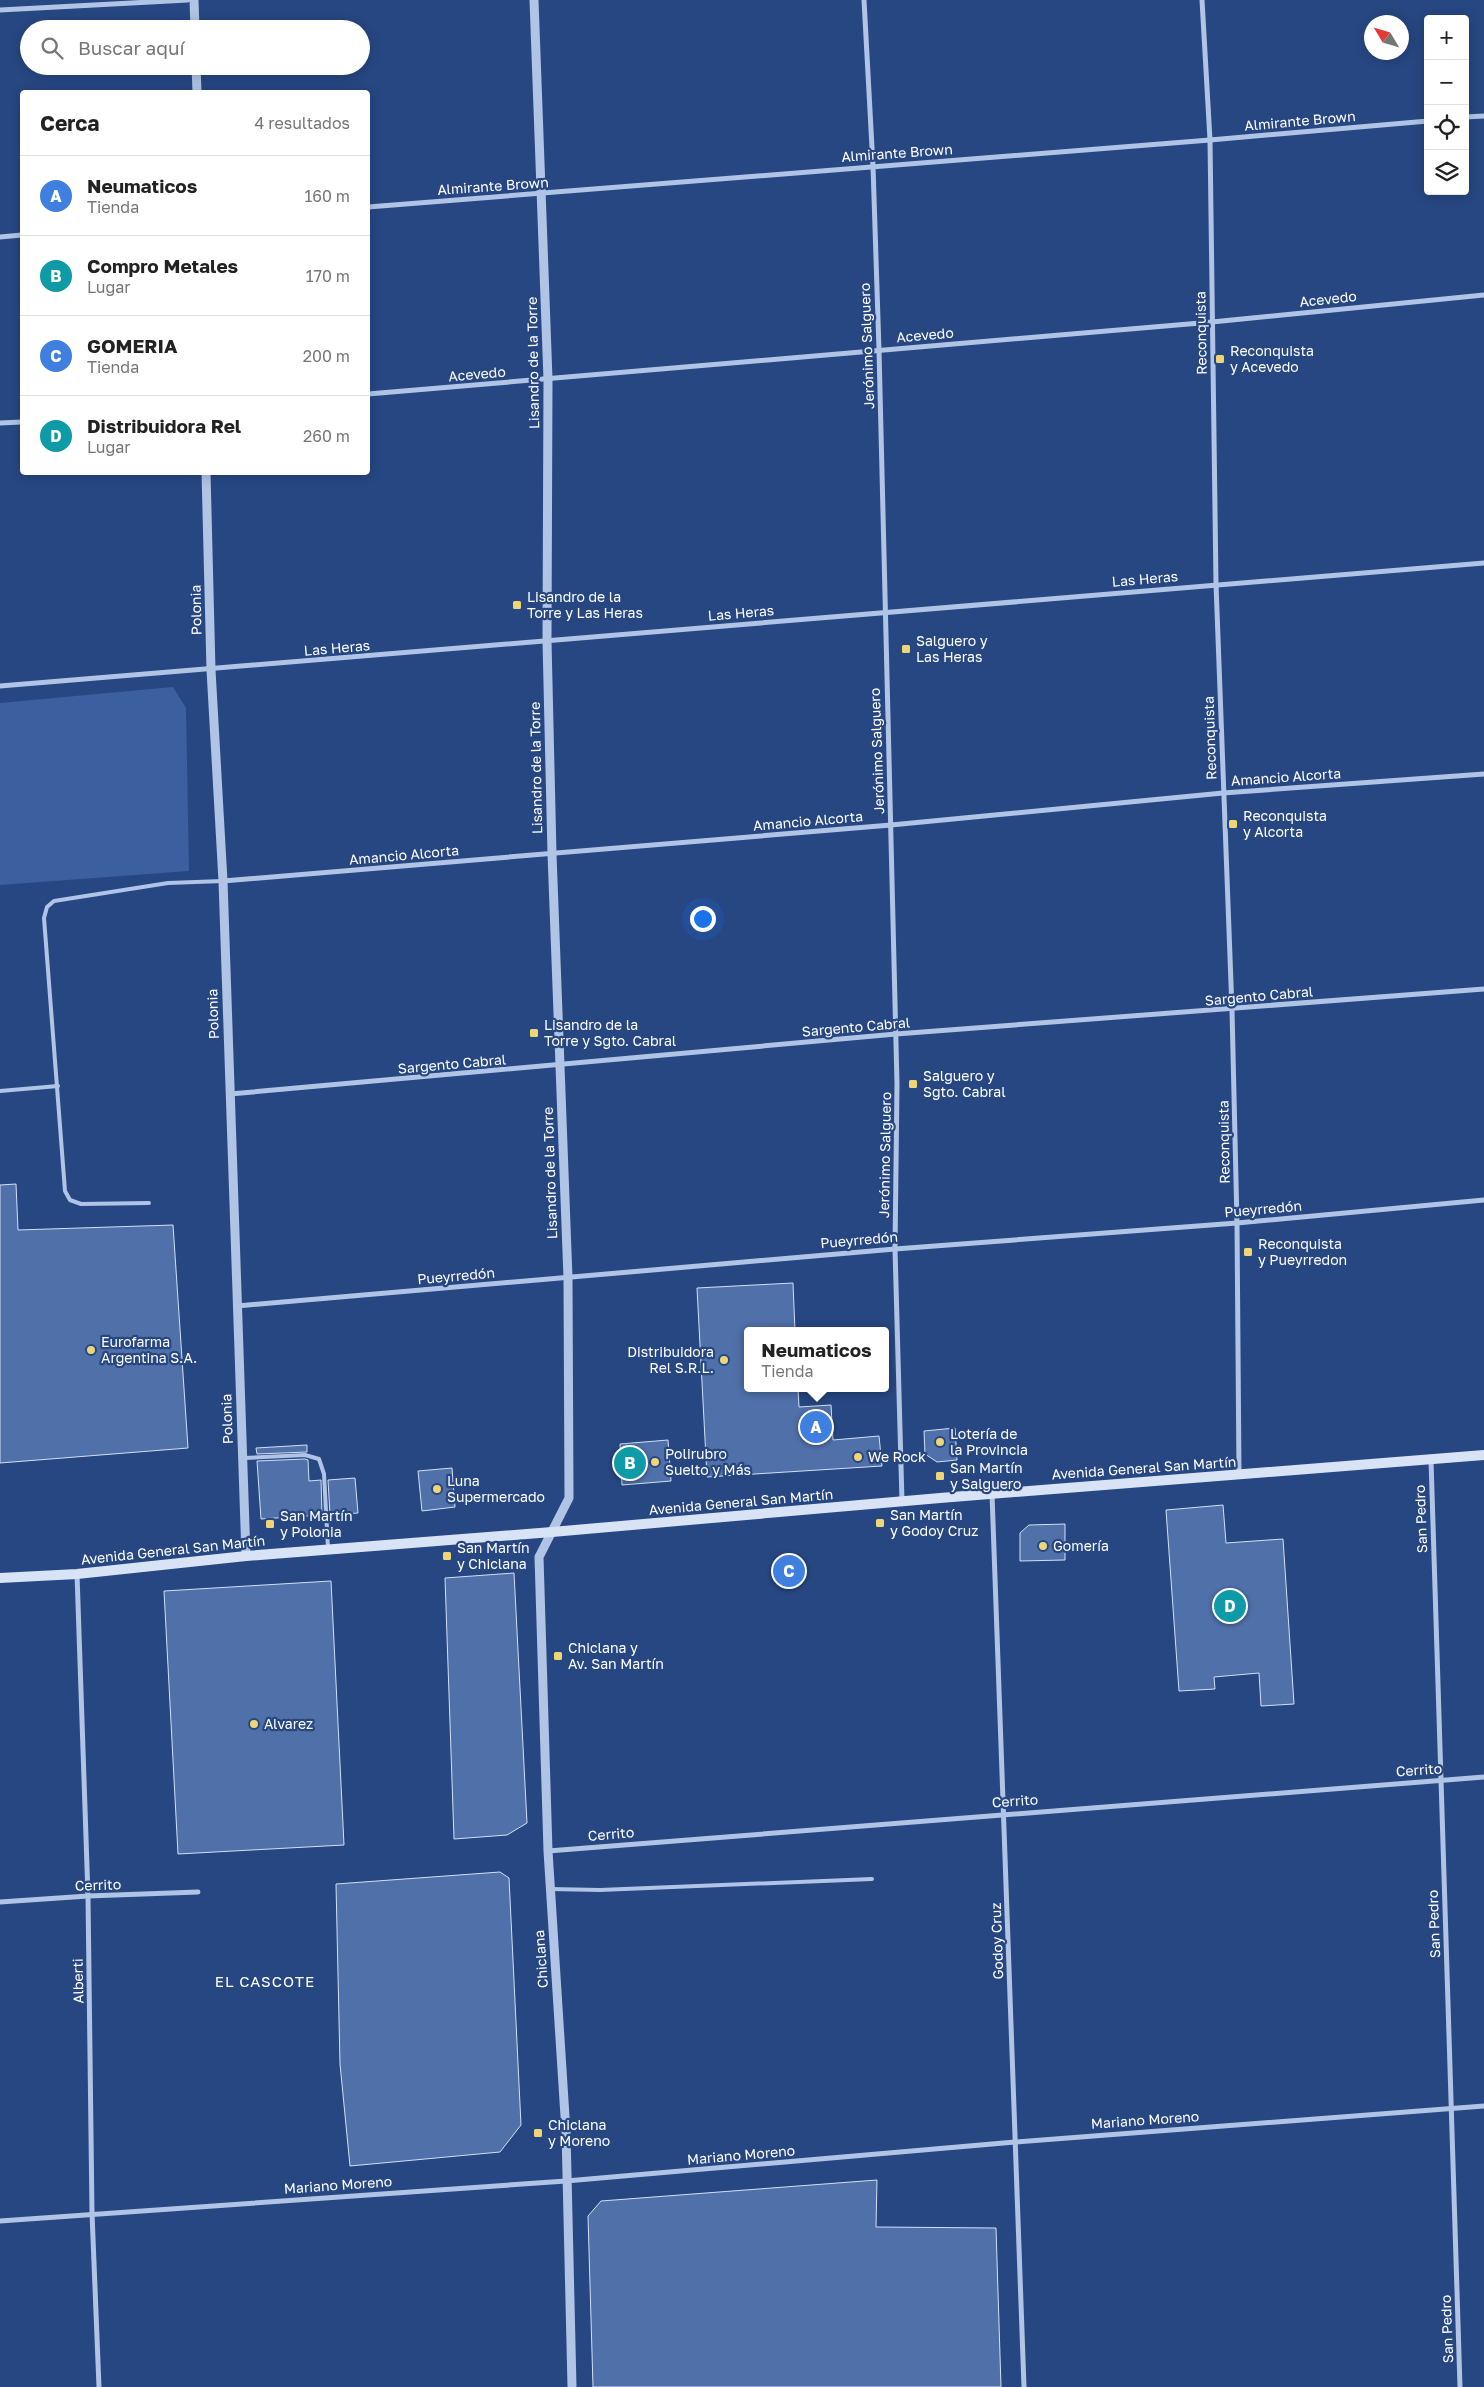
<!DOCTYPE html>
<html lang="es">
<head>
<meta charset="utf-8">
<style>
	:root { --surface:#fff; --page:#f6f6f6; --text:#222; --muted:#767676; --line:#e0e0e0; --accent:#1a73e8 }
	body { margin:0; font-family:"Golos Text",sans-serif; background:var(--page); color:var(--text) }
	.controls { position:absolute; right:15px; top:15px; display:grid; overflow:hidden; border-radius:5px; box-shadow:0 2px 12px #0003 }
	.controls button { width:45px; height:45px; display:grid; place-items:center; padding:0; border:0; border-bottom:1px solid var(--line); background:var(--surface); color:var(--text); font:25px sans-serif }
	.compass { position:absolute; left:1364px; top:15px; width:45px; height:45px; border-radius:50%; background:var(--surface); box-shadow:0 2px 12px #0003; rotate:308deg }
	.you { position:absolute; left:702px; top:918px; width:18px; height:18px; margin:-12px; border:4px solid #fff; border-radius:50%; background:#1a73e8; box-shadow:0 0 0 8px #1a73e833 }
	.badge { display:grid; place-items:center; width:32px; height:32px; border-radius:50%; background:var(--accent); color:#fff; font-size:16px; font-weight:700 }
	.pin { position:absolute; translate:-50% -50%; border:2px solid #fff; box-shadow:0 1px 5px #0006 }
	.popup { position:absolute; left:744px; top:1327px; width:145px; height:65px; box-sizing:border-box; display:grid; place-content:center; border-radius:5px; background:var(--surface); filter:drop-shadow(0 1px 4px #0005); font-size:16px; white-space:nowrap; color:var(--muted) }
	.popup b { font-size:19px; color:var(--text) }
	.popup::after { content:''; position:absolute; left:50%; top:100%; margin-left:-10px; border:10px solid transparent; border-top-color:var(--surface) }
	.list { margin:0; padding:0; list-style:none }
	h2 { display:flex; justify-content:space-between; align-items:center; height:65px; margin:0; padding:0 20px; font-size:21px }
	h2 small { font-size:16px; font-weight:400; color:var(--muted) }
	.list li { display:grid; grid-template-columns:32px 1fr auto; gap:15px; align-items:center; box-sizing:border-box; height:80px; padding:0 20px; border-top:1px solid var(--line) }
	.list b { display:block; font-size:19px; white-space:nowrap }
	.list p { margin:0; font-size:16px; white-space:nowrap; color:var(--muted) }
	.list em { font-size:16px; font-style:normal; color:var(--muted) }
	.icon { flex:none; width:28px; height:28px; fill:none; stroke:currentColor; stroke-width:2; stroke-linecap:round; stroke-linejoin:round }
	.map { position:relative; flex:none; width:1484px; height:2387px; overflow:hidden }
	.search { position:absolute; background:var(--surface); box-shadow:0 2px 12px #0003; left:20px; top:20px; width:350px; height:55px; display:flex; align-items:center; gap:12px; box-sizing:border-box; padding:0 18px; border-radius:28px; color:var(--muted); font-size:19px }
	.panel { position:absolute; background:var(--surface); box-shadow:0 2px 12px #0003; left:20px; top:90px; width:350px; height:385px; border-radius:5px }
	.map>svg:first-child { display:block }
</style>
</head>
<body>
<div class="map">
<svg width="1484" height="2387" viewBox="0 0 1484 2387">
	<rect width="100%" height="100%" fill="#274782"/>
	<polygon fill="#3c609f" points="173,687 186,708 189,871 0,885 0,703"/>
	<g fill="#5070aa" stroke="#d3e0f5">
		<polygon points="16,1184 18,1230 173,1225 188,1448 0,1463 0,1185"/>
		<polygon points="793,1283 795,1331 747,1331 747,1388 798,1388 799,1407 831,1405 833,1440 879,1436 882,1466 707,1477 697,1288"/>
		<polygon points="955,1428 957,1460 937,1462 925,1454 924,1431"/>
		<polygon points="668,1440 671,1481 622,1485 620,1444"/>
		<polygon points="307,1445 307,1452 257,1454 256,1448"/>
		<polygon points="305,1459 308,1460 309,1481 321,1480 322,1515 261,1519 257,1461"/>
		<polygon points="452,1468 455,1507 422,1511 418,1471"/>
		<polygon points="355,1478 358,1513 330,1515 328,1480"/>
		<polygon points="1223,1505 1226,1543 1283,1539 1294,1704 1261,1706 1259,1673 1214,1677 1215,1689 1179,1691 1166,1510"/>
		<polygon points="1065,1524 1065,1560 1020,1561 1020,1533 1029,1525"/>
		<polygon points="514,1573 527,1823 507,1835 454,1839 445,1578"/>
		<polygon points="331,1581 344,1845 178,1854 164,1591"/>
		<polygon points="500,1872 509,1878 521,2125 500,2152 350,2166 340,2064 336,1884"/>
		<polygon points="877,2180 876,2227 996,2228 1001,2387 593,2387 588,2216 601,2201"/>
	</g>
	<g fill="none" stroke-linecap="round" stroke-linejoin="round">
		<g stroke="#b0c4e6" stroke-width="4">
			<polyline points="0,1091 58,1086"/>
			<polyline points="149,1203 81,1204 70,1200 65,1191 44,918 47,907 54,901 168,883 223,881"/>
			<polyline points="244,1458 305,1455 319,1459 324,1474 328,1548"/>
			<polyline points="550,1889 600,1890 872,1879"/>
		</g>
		<g stroke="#b0c4e6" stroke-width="5">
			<polyline points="864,0 873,166 879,350 897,1084 895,1249 902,1501"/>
			<polyline points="1202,0 1210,140 1216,584 1232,1010 1237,1223 1239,1474"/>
			<polyline points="0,10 188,0"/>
			<polyline points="1465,117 1484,116"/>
			<polyline points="368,207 1210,140 1428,121"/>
			<polyline points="0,237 22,235"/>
			<polyline points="368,394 1212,322 1484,295"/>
			<polyline points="0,423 22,422"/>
			<polyline points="0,686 1484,563"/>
			<polyline points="223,881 891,825 1223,793 1484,774"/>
			<polyline points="230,1094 896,1034 1484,989"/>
			<polyline points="237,1306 895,1249 1237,1223 1484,1200"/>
			<polyline points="1431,1460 1460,2387"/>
			<polyline points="992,1494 1024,2387"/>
			<polyline points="77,1574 88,1896 92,2213 99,2387"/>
			<polyline points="548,1851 1484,1777"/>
			<polyline points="0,1902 88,1896 198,1892"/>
			<polyline points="0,2221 566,2181 1015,2142 1484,2106"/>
		</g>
		<g stroke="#b0c4e6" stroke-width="9">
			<polyline points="194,0 195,29"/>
			<polyline points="534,0 548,379 547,641 552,854 568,1278 569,1498 539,1557 548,1851 566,2132 572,2387"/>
			<polyline points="196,66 197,92"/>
			<polyline points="206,472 211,670 223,881 246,1556"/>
		</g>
		<polyline stroke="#d9e3f6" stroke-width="10" points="0,1578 77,1574 246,1556 552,1532 940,1498 1484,1455"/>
	</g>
	<g fill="#eed676" stroke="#274782" stroke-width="2">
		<rect x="1215" y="354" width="10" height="10" rx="2.5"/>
		<rect x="512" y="600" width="10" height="10" rx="2.5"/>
		<rect x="901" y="644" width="10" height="10" rx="2.5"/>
		<rect x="1228" y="819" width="10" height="10" rx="2.5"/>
		<rect x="529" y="1028" width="10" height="10" rx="2.5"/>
		<rect x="908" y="1079" width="10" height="10" rx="2.5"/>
		<rect x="1243" y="1247" width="10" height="10" rx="2.5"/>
		<circle cx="91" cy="1350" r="5"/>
		<circle cx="724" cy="1360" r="5"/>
		<circle cx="940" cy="1442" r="5"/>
		<circle cx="858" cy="1457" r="5"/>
		<circle cx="655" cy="1462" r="5"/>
		<rect x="935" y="1471" width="10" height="10" rx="2.5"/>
		<circle cx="437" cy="1489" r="5"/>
		<rect x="875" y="1518" width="10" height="10" rx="2.5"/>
		<rect x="265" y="1519" width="10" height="10" rx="2.5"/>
		<circle cx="1043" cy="1546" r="5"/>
		<rect x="442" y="1551" width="10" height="10" rx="2.5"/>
		<rect x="553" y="1651" width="10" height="10" rx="2.5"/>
		<circle cx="254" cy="1724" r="5"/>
		<rect x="533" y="2128" width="10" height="10" rx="2.5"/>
	</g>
	<g text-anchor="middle" stroke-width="4.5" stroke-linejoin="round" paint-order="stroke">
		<g font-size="14" fill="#fff" stroke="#274782">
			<text transform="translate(1300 121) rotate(-5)" y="5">Almirante Brown</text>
			<text transform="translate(897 153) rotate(-4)" y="5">Almirante Brown</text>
			<text transform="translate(493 186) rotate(-4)" y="5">Almirante Brown</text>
			<text transform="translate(1328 299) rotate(-6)" y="5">Acevedo</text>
			<text transform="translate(1201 333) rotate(-91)" y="5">Reconquista</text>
			<text transform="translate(925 335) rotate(-5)" y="5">Acevedo</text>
			<text transform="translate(867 346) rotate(-92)" y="5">Jerónimo Salguero</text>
			<text transform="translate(533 363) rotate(-91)" y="5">Lisandro de la Torre</text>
			<text transform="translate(477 374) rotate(-5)" y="5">Acevedo</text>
			<text transform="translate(1145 579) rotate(-5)" y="5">Las Heras</text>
			<text transform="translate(196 610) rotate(-91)" y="5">Polonia</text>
			<text transform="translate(741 613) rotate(-5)" y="5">Las Heras</text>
			<text transform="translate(337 648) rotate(-5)" y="5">Las Heras</text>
			<text transform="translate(1210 738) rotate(-92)" y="5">Reconquista</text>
			<text transform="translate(877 751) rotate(-92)" y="5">Jerónimo Salguero</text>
			<text transform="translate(536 768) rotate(-91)" y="5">Lisandro de la Torre</text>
			<text transform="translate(1286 777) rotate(-4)" y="5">Amancio Alcorta</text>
			<text transform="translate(808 821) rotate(-5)" y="5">Amancio Alcorta</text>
			<text transform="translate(404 855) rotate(-5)" y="5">Amancio Alcorta</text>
			<text transform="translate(1259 996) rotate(-5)" y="5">Sargento Cabral</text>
			<text transform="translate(213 1014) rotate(-92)" y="5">Polonia</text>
			<text transform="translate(856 1027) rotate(-5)" y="5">Sargento Cabral</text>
			<text transform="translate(452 1064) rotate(-5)" y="5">Sargento Cabral</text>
			<text transform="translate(1224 1142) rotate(-91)" y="5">Reconquista</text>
			<text transform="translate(885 1155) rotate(-89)" y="5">Jerónimo Salguero</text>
			<text transform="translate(550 1173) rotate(-92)" y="5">Lisandro de la Torre</text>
			<text transform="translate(1263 1209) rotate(-5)" y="5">Pueyrredón</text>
			<text transform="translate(859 1240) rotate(-5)" y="5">Pueyrredón</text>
			<text transform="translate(456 1276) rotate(-5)" y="5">Pueyrredón</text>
			<text transform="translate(227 1419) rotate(-92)" y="5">Polonia</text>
			<text transform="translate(1144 1468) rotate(-4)" y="5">Avenida General San Martín</text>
			<text transform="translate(741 1502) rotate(-5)" y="5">Avenida General San Martín</text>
			<text transform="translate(1421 1519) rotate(-92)" y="5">San Pedro</text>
			<text transform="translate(173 1550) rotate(-6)" y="5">Avenida General San Martín</text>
			<text transform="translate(1419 1770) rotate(-4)" y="5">Cerrito</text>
			<text transform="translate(1015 1801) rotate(-4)" y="5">Cerrito</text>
			<text transform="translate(611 1834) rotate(-5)" y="5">Cerrito</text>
			<text transform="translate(98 1885) rotate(-2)" y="5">Cerrito</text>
			<text transform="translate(1434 1924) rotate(-92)" y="5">San Pedro</text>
			<text transform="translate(997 1941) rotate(-92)" y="5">Godoy Cruz</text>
			<text transform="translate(541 1959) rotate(-94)" y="5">Chiclana</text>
			<text transform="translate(78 1981) rotate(-91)" y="5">Alberti</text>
			<text transform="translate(1145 2120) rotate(-4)" y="5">Mariano Moreno</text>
			<text transform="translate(741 2155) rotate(-5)" y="5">Mariano Moreno</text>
			<text transform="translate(338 2185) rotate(-4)" y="5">Mariano Moreno</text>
			<text transform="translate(1447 2329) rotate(-92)" y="5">San Pedro</text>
		</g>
		<g font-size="14" fill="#fff" stroke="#274782" text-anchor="start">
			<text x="1230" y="356">Reconquista<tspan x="1230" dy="16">y Acevedo</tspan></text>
			<text x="527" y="602">Lisandro de la<tspan x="527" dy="16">Torre y Las Heras</tspan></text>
			<text x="916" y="646">Salguero y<tspan x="916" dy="16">Las Heras</tspan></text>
			<text x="1243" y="821">Reconquista<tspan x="1243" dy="16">y Alcorta</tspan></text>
			<text x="544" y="1030">Lisandro de la<tspan x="544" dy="16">Torre y Sgto. Cabral</tspan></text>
			<text x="923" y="1081">Salguero y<tspan x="923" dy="16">Sgto. Cabral</tspan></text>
			<text x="1258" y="1249">Reconquista<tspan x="1258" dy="16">y Pueyrredon</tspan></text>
			<text x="101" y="1347">Eurofarma<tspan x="101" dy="16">Argentina S.A.</tspan></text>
			<text x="714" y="1357" text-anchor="end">Distribuidora<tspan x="714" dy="16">Rel S.R.L.</tspan></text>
			<text x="950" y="1439">Lotería de<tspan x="950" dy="16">la Provincia</tspan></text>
			<text x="665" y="1459">Polirubro<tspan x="665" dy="16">Suelto y Más</tspan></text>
			<text x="868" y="1462">We Rock</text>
			<text x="950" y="1473">San Martín<tspan x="950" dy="16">y Salguero</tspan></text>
			<text x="447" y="1486">Luna<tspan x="447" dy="16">Supermercado</tspan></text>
			<text x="890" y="1520">San Martín<tspan x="890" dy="16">y Godoy Cruz</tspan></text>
			<text x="280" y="1521">San Martín<tspan x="280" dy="16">y Polonia</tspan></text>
			<text x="1053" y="1551">Gomería</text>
			<text x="457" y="1553">San Martín<tspan x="457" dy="16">y Chiclana</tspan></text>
			<text x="568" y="1653">Chiclana y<tspan x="568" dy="16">Av. San Martín</tspan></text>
			<text x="264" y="1729">Alvarez</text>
			<text x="548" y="2130">Chiclana<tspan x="548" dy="16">y Moreno</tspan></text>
		</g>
		<g font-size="15" letter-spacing="1" fill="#fff" stroke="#274782">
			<text x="265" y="1987">EL CASCOTE</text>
		</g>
	</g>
</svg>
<div class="controls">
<button>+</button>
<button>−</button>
<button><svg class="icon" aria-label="locate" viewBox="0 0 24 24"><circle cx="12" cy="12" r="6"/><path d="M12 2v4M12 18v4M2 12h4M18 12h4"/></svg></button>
<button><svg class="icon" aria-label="layers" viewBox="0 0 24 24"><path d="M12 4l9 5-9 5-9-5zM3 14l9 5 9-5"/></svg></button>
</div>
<svg class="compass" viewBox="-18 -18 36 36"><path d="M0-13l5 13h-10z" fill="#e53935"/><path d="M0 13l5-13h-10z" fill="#767676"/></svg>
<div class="you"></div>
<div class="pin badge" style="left:816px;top:1427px;background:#3f7fe0">A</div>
<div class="popup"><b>Neumaticos</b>Tienda</div>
<div class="pin badge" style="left:630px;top:1463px;background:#0f9aa8">B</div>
<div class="pin badge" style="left:789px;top:1571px;background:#3f7fe0">C</div>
<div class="pin badge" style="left:1230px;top:1606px;background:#0f9aa8">D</div>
<div class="search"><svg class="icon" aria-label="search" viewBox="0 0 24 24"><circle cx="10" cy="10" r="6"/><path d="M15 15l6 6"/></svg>Buscar aquí</div>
<section class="panel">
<h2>Cerca<small>4 resultados</small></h2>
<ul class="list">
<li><span class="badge" style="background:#3f7fe0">A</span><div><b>Neumaticos</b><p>Tienda</p></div><em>160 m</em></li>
<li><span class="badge" style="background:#0f9aa8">B</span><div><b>Compro Metales</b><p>Lugar</p></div><em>170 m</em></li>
<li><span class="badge" style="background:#3f7fe0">C</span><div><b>GOMERIA</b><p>Tienda</p></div><em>200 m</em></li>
<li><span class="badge" style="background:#0f9aa8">D</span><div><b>Distribuidora Rel</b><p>Lugar</p></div><em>260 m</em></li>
</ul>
</section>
</div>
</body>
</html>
